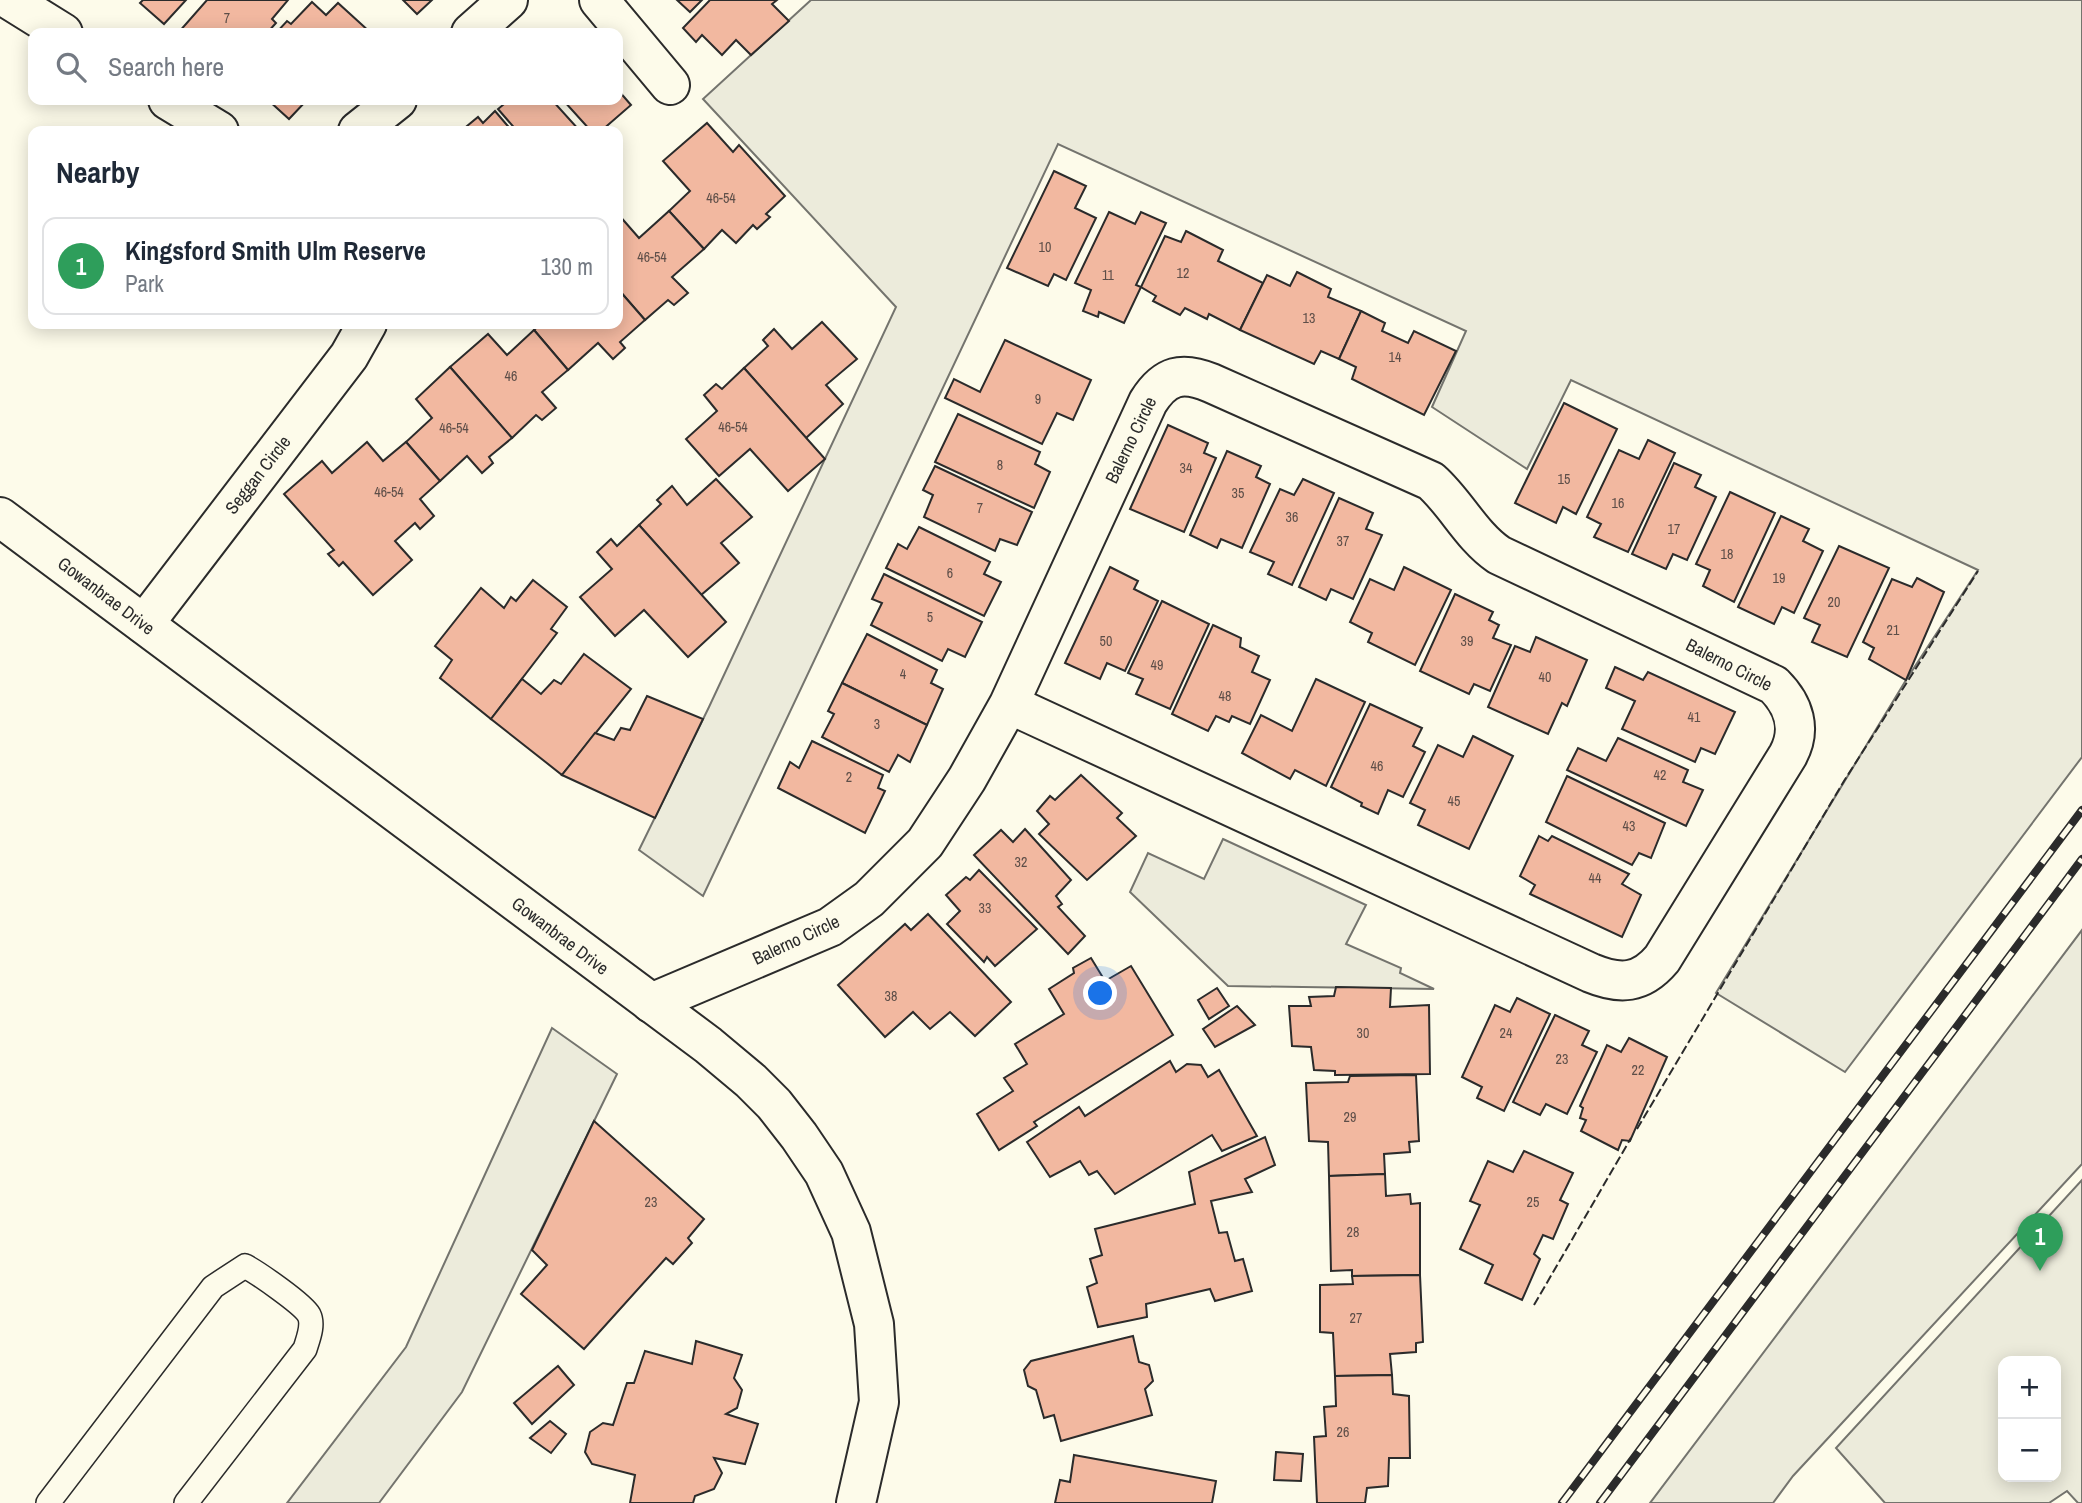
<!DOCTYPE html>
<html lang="en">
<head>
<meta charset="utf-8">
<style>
	:root { --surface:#fff; --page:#f2f2f3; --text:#1f2937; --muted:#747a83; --line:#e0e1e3; --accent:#d93025 }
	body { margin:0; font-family:"Archivo Narrow",sans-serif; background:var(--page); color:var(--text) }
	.controls { position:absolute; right:21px; bottom:21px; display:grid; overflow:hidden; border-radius:14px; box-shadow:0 4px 18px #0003 }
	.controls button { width:63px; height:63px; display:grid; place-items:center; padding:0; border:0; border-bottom:2px solid var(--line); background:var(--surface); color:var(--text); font:35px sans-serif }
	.you { position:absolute; left:1101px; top:994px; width:24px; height:24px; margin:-18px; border:5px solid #fff; border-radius:50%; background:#1a73e8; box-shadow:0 0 0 10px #1a73e833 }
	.badge { display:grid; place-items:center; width:46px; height:46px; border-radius:50%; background:var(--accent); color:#fff; font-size:23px; font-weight:700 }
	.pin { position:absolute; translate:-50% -58px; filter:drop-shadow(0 2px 4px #0008) }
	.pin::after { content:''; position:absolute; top:37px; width:24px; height:21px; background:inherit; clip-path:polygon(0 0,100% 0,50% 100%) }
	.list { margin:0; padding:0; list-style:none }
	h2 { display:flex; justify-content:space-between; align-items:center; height:91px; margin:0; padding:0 28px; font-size:30px }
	h2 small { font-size:23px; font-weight:400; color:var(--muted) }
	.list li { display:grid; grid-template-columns:46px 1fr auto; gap:21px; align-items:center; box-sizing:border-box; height:98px; margin:0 14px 14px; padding:0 14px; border:2px solid var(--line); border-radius:14px }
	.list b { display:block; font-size:26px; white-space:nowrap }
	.list p { margin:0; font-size:23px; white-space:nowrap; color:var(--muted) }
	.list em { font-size:23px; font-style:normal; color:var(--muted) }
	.icon { flex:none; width:38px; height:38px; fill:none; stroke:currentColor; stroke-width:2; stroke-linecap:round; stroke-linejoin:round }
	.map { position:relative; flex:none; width:2082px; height:1503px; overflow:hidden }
	.search { position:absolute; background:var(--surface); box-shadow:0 4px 18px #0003; left:28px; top:28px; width:595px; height:77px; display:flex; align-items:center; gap:18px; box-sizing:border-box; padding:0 24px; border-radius:14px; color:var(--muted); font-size:26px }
	.panel { position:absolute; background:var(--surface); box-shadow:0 4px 18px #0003; left:28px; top:126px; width:595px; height:203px; border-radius:14px }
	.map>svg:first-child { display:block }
</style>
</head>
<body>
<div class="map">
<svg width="2082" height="1503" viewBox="0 0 2082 1503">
	<rect width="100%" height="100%" fill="#fdfbea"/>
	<g fill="#ecebdb" stroke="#74746e" stroke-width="2" fill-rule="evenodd">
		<polygon points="811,0 2082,0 2082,757 1845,1072 1716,993 1906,680 1978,570 1571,380 1527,469 1432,407 1466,331 1058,144 703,896 639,850 709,707 896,307 703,99"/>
		<polygon points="1223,839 1366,905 1346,944 1401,968 1400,973 1434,989 1228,986 1130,892 1148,853 1204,879"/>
		<polygon points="2082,930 2082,1164 1793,1476 1773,1503 1650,1503"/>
		<polygon points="552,1028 617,1074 462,1392 379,1503 287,1503 406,1347"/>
		<path d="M2082,1180V1503H2078L2067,1491L2049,1503H1885L1836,1448ZM2003,1361H2056V1477H2003Z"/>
	</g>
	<g fill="#f2b8a0" stroke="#2b2b2b" stroke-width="2">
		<polygon points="143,0 186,0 164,24 140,3"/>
		<polygon points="207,0 288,0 272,19 276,23 267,33 178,33"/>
		<polygon points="403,0 432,0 417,14"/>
		<polygon points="677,0 702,0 690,12"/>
		<polygon points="710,0 777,0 772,4 789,21 751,55 736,40 722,55 702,35 696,42 683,28"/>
		<polygon points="312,2 326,15 338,3 371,33 276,33 287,21 291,24"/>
		<polygon points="618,90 631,105 601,131 591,131 563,100 618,100"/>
		<polygon points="268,100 307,100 289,119"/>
		<polygon points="509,100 552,100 580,131 517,131 498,109"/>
		<polygon points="495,111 512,131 461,131 478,117 483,123"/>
		<polygon points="707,123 733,152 739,145 785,196 766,214 770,217 757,229 753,225 736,243 722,230 704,249 669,211 690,191 663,161"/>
		<polygon points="1054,171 1086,186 1075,208 1096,218 1066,280 1054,274 1048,286 1007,268"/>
		<polygon points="669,211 704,249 672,277 688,293 674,305 668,300 645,320 618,289 618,214 639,238"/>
		<polygon points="1109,212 1135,224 1141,212 1166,223 1136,285 1141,287 1124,323 1099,312 1098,317 1083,311 1091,290 1075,283"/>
		<polygon points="1186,231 1223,250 1218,261 1263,283 1240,330 1209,314 1207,319 1185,308 1180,315 1153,301 1156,296 1141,287 1165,236 1181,242"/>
		<polygon points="1297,272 1331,289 1328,297 1361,311 1339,359 1321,351 1314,364 1240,330 1267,275 1290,286"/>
		<polygon points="618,289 645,320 620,342 625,348 613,359 598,343 568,370 534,330 541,324 618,324"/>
		<polygon points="1361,311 1385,323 1382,331 1408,343 1414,331 1456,351 1424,415 1352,379 1356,367 1339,359"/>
		<polygon points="822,322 857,359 826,385 843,404 806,438 744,368 768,346 763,340 774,329 792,349"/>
		<polygon points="534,330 568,370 542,392 556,408 542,420 536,415 512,438 450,367 488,334 507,355"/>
		<polygon points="1005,340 1091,380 1073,420 1057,413 1042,444 945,398 954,379 980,392"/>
		<polygon points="450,367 512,438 489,457 493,463 482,473 467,456 440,481 406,442 432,418 416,399"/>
		<polygon points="744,368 825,459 788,491 750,449 719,476 686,439 717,411 704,395 716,384 722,389"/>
		<polygon points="1564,403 1617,429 1576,514 1563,507 1556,523 1515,503"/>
		<polygon points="958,414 1040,452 1035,464 1050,472 1034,508 935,462"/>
		<polygon points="1168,425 1208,443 1204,453 1216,458 1184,532 1130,509"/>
		<polygon points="1648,440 1675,453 1628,552 1594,537 1601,524 1587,517 1619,450 1639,459"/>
		<polygon points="367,442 383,461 406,442 440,481 420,499 434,516 420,529 415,523 395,541 412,560 373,595 343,562 339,566 328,554 334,550 284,494 322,461 332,473"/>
		<polygon points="1227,451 1261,466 1256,477 1270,484 1242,548 1221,539 1217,548 1190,535"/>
		<polygon points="1674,463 1701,475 1695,487 1716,497 1687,560 1673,554 1666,569 1632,554"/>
		<polygon points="935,466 1032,512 1017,545 1000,539 995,551 924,517 933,495 923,490"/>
		<polygon points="716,479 752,517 721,543 739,563 701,595 639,525 661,504 657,500 672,486 687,505"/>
		<polygon points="1303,479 1334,493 1292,585 1268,574 1274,562 1250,552 1280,489 1294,495"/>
		<polygon points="1730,492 1775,513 1734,602 1703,586 1710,570 1696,564"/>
		<polygon points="1339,498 1373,513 1366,529 1382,535 1353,599 1331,589 1326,600 1299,587"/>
		<polygon points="1781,516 1809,529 1803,541 1823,551 1794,613 1782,607 1774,624 1738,607"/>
		<polygon points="639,525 726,622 688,657 644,610 615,636 580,597 612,569 597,552 611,539 617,546"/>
		<polygon points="919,527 990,562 984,574 1001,582 984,616 886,568 898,544 907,549"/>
		<polygon points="1839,546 1889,568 1847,657 1812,642 1820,625 1804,618"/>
		<polygon points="1110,567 1138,581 1134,589 1158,601 1125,671 1107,663 1100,679 1065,663"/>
		<polygon points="1404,567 1451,590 1415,665 1368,642 1372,633 1350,622 1370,579 1394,590"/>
		<polygon points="884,574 982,622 965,657 948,649 942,661 871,625 882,603 872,599"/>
		<polygon points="1917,578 1944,592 1906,680 1869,659 1874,648 1863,642 1892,579 1912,587"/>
		<polygon points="533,580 567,607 551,629 557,633 491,719 440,678 452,660 435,646 481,588 504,608 511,597 516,601"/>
		<polygon points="1455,594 1493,612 1489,620 1499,625 1493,638 1511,645 1490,691 1474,684 1469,694 1420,671"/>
		<polygon points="1162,601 1209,624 1170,709 1136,694 1143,679 1128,673"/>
		<polygon points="1213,625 1241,638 1240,647 1259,656 1252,672 1270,680 1250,724 1232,716 1229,722 1216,716 1208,731 1172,714"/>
		<polygon points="867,634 937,670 931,683 943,689 927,725 842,683"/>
		<polygon points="1536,637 1587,660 1567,706 1562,703 1548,734 1488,707 1515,646 1530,652"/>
		<polygon points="584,654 631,689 562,775 491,719 522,679 541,694 554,680 561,684"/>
		<polygon points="1615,667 1643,680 1648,672 1735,712 1715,754 1701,748 1695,762 1622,729 1635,701 1606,688"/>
		<polygon points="1316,679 1365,702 1326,786 1295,770 1290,779 1242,753 1261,715 1292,731"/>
		<polygon points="842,683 927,725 910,762 898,755 889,772 822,737 834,714 828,711"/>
		<polygon points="647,696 703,719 655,818 562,775 595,733 614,740 621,728 630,730"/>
		<polygon points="1370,704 1422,728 1413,746 1425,752 1403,797 1388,790 1378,814 1361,806 1362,803 1331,787"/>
		<polygon points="1473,736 1513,756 1469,849 1418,825 1425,810 1410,803 1438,745 1463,757"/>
		<polygon points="1618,738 1688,770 1683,782 1703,790 1686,826 1567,770 1578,748 1606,761"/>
		<polygon points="812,741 883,775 878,788 885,791 865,833 778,788 790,762 799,768"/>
		<polygon points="1081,775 1122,813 1117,818 1136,836 1087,880 1039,834 1049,824 1037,811 1050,796 1055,800"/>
		<polygon points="1567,776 1665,823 1651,858 1639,853 1632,865 1546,822"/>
		<polygon points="1025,829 1071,880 1056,896 1062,904 1058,907 1085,936 1068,954 974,855 1001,830 1013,842"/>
		<polygon points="1539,836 1548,841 1552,836 1629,874 1622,884 1641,895 1622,937 1530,894 1535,885 1520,876"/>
		<polygon points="979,870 1037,929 995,966 987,957 984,962 947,924 960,911 946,895 966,877 970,880"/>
		<polygon points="928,914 1011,1002 975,1036 950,1012 930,1029 913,1012 885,1037 838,985 905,924 911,930"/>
		<polygon points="1091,958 1105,981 1131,966 1173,1035 1034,1122 1037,1126 999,1150 977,1114 1013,1091 1004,1078 1027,1064 1015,1044 1064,1014 1049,989 1074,973 1073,968"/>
		<polygon points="1336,987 1391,988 1390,1007 1429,1005 1430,1074 1335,1075 1335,1071 1314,1070 1311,1047 1292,1046 1289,1006 1311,1006 1309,997 1334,996"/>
		<polygon points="1217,988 1229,1006 1209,1019 1198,1000"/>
		<polygon points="1517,998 1550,1014 1504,1111 1477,1098 1482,1087 1462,1077 1495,1005 1510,1012"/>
		<polygon points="1237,1006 1255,1025 1215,1047 1203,1029"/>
		<polygon points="1555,1015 1589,1031 1582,1045 1597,1052 1567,1114 1546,1104 1540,1115 1513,1102"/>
		<polygon points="1629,1038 1667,1057 1630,1141 1622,1140 1618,1150 1581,1131 1586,1120 1580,1118 1583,1108 1580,1106 1607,1045 1621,1052"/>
		<polygon points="1170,1061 1176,1072 1187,1064 1201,1065 1208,1077 1219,1070 1257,1136 1222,1151 1212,1135 1115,1194 1097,1171 1089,1175 1080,1161 1050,1177 1027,1142 1079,1107 1085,1116"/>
		<polygon points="1416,1075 1419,1141 1409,1142 1410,1152 1384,1154 1385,1174 1329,1176 1328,1142 1309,1141 1306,1083 1348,1082 1350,1076"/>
		<polygon points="594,1121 704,1219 688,1238 692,1243 673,1264 666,1258 584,1349 521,1294 547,1265 532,1250"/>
		<polygon points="1265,1137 1275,1165 1245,1179 1252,1192 1211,1201 1219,1233 1227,1232 1235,1261 1243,1259 1252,1291 1215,1301 1210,1289 1146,1304 1147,1317 1098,1327 1087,1287 1097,1283 1090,1259 1102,1255 1095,1229 1195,1204 1189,1172"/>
		<polygon points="1524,1151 1573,1173 1560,1200 1568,1204 1553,1239 1543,1235 1534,1254 1540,1259 1522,1300 1485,1283 1493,1265 1460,1249 1480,1205 1470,1201 1488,1161 1513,1172"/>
		<polygon points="1385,1174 1386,1196 1410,1194 1411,1204 1420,1203 1420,1275 1352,1276 1352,1270 1331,1271 1329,1176"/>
		<polygon points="1420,1275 1423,1342 1416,1343 1416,1352 1390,1354 1392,1375 1335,1376 1333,1333 1320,1332 1320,1285 1353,1284 1352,1276"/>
		<polygon points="1133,1336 1139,1362 1149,1365 1153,1381 1145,1389 1152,1415 1061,1441 1054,1415 1044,1418 1036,1390 1028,1386 1024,1370 1031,1361"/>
		<polygon points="696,1341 742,1355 734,1378 742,1390 737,1408 726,1414 758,1424 745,1464 714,1458 722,1473 714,1489 695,1496 693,1503 630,1503 635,1475 592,1464 585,1452 590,1432 603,1423 613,1425 627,1383 634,1383 645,1351 692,1364"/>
		<polygon points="558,1366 574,1385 532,1424 514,1403"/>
		<polygon points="1392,1375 1393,1394 1409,1396 1410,1458 1389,1458 1388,1486 1367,1488 1365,1503 1317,1503 1314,1437 1326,1436 1324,1407 1336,1406 1335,1376"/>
		<polygon points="550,1421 566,1434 551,1453 530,1438"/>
		<polygon points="1276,1452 1303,1454 1301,1481 1274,1480"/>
		<polygon points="1074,1455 1216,1481 1212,1503 1055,1503 1060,1480 1070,1482"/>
	</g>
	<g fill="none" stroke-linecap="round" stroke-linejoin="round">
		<defs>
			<path id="lane" d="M48,1503L213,1287L245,1266C258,1273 303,1304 309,1315C314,1325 308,1339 305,1349L186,1503"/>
			<g id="street">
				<polyline points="10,0 63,33"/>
				<polyline points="599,0 670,85"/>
				<polyline points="471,33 508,0"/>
				<polyline points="168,100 219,131"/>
				<polyline points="358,131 397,100"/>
				<polyline points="0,517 708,1045 751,1081 774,1104 799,1136 824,1173 851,1232 874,1324 879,1402 856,1503"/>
				<polyline points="144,624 349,356 367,324"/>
				<path d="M651,1003L830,927L869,899L925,843L967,779L1009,704L1148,402C1165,375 1182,371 1211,383L1431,481C1456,503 1471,536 1499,555L1774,685C1794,705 1802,729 1788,755L1662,959C1641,984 1620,985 1591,973L1009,704"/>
			</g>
		</defs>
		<use href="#lane" stroke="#2b2b2b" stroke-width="26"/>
		<use href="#street" stroke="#2b2b2b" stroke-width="42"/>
		<use href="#lane" stroke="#fdfbea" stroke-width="23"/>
		<use href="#street" stroke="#fdfbea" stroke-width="38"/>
		<defs>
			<g id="rail">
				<polyline points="1562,1503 2082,810"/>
				<polyline points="1600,1503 2082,859"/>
			</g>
		</defs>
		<use href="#rail" stroke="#2b2b2b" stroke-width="8"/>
		<use href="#rail" stroke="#fdfbea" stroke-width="5" stroke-dasharray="16" stroke-linecap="butt"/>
		<g stroke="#2b2b2b" stroke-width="2" stroke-dasharray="9 3.5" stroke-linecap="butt">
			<polyline points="1637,1129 1844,781 1978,571"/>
			<polyline points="1534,1305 1631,1138"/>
		</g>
	</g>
	<g text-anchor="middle" stroke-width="5" stroke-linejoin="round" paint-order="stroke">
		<g font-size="14" fill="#5d4e48">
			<text x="227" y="23">7</text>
			<text x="721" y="203">46-54</text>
			<text x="1045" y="252">10</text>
			<text x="652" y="262">46-54</text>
			<text x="1183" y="278">12</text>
			<text x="1108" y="280">11</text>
			<text x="1309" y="323">13</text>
			<text x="1395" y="362">14</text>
			<text x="511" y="381">46</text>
			<text x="1038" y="404">9</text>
			<text x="733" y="432">46-54</text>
			<text x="454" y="433">46-54</text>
			<text x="1000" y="470">8</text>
			<text x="1186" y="473">34</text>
			<text x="1564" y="484">15</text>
			<text x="389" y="497">46-54</text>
			<text x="1238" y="498">35</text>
			<text x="1618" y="508">16</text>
			<text x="980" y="513">7</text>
			<text x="1292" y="522">36</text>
			<text x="1674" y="534">17</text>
			<text x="1343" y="546">37</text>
			<text x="1727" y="559">18</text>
			<text x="950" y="578">6</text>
			<text x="1779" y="583">19</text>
			<text x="1834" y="607">20</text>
			<text x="930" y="622">5</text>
			<text x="1893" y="635">21</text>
			<text x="1106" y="646">50</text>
			<text x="1467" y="646">39</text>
			<text x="1157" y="670">49</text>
			<text x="903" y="679">4</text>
			<text x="1545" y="682">40</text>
			<text x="1225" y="701">48</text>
			<text x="1694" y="722">41</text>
			<text x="877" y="729">3</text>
			<text x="1377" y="771">46</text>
			<text x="1660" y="780">42</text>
			<text x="849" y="782">2</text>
			<text x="1454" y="806">45</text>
			<text x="1629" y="831">43</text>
			<text x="1021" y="867">32</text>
			<text x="1595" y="883">44</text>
			<text x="985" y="913">33</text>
			<text x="891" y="1001">38</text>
			<text x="1363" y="1038">30</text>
			<text x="1506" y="1038">24</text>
			<text x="1562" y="1064">23</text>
			<text x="1638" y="1075">22</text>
			<text x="1350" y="1122">29</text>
			<text x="651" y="1207">23</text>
			<text x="1533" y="1207">25</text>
			<text x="1353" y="1237">28</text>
			<text x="1356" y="1323">27</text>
			<text x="1343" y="1437">26</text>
		</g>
		<g font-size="18" fill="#2b2b2b" stroke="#fdfbea">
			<text transform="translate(1131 440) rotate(-64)" y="6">Balerno Circle</text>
			<text transform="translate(258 475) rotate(-52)" y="6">Seggan Circle</text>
			<text transform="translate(106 596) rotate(37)" y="6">Gowanbrae Drive</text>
			<text transform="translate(1729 665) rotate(27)" y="6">Balerno Circle</text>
			<text transform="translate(560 936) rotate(37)" y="6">Gowanbrae Drive</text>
			<text transform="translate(796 940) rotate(-25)" y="6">Balerno Circle</text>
		</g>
	</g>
</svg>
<div class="controls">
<button>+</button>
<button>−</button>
</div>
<div class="you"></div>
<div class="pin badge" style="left:2040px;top:1271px;background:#2e9e5b">1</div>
<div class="search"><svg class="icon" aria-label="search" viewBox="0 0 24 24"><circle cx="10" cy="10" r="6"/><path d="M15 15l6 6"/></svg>Search here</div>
<section class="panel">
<h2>Nearby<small></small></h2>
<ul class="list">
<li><span class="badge" style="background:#2e9e5b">1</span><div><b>Kingsford Smith Ulm Reserve</b><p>Park</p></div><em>130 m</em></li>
</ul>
</section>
</div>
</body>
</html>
